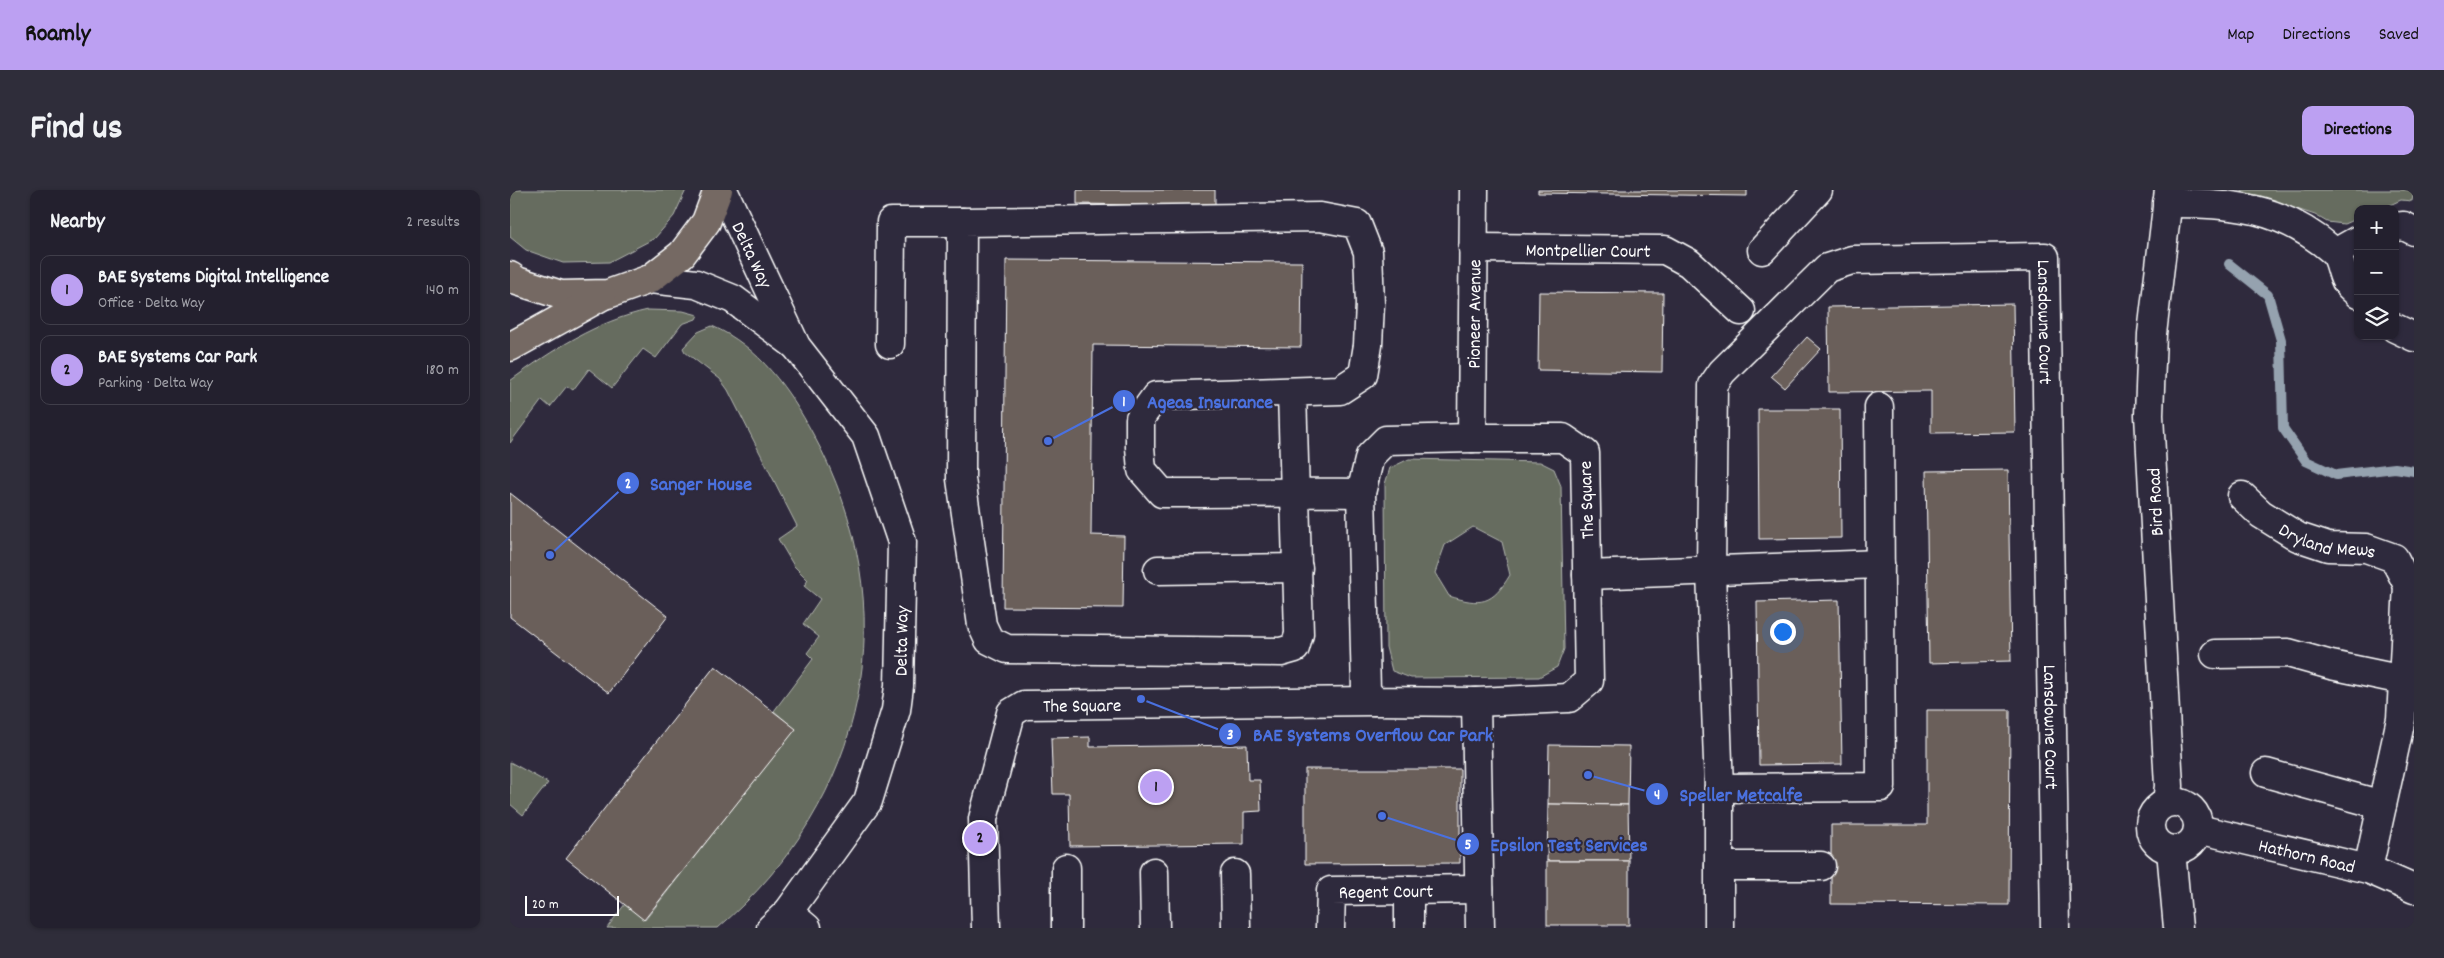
<!DOCTYPE html>
<html lang="en">
<head>
<meta charset="utf-8">
<style>
	:root { --surface:#23202e; --page:#2f2d3a; --text:#f1f3f6; --muted:#a3a3aa; --line:#403e4a; --accent:#bca0f2 }
	body { margin:0; font-family:Dekko,sans-serif; background:var(--page); color:var(--text) }
	.controls { position:absolute; right:15px; top:15px; display:grid; overflow:hidden; border-radius:10px; box-shadow:0 1px 4px #0004 }
	.controls button { width:45px; height:45px; display:grid; place-items:center; padding:0; border:0; border-bottom:1px solid var(--line); background:var(--surface); color:var(--text); font:25px sans-serif }
	.scale { position:absolute; left:15px; bottom:12px; width:94px; box-sizing:border-box; padding-left:5px; border:2px solid #fff; border-top:0; font-size:14px; line-height:18px; white-space:nowrap; color:#fff; -webkit-text-stroke:4px #2f2a3d; paint-order:stroke }
	.you { position:absolute; left:1272px; top:441px; width:18px; height:18px; margin:-12px; border:4px solid #fff; border-radius:50%; background:#1a73e8; box-shadow:0 0 0 8px #1a73e833 }
	.badge { display:grid; place-items:center; width:32px; height:32px; border-radius:50%; background:var(--accent); color:#111; font-size:16px; font-weight:700 }
	.pin { position:absolute; translate:-50% -50%; border:2px solid #fff; box-shadow:0 1px 5px #0006 }
	.list { margin:0; padding:0; list-style:none }
	h2 { display:flex; justify-content:space-between; align-items:center; height:65px; margin:0; padding:0 20px; font-size:21px }
	h2 small { font-size:16px; font-weight:400; color:var(--muted) }
	.list li { display:grid; grid-template-columns:32px 1fr auto; gap:15px; align-items:center; box-sizing:border-box; height:70px; margin:0 10px 10px; padding:0 10px; border:1px solid var(--line); border-radius:10px }
	.list b { display:block; font-size:19px; white-space:nowrap }
	.list p { margin:0; font-size:16px; white-space:nowrap; color:var(--muted) }
	.list em { font-size:16px; font-style:normal; color:var(--muted) }
	.icon { flex:none; width:28px; height:28px; fill:none; stroke:currentColor; stroke-width:2; stroke-linecap:round; stroke-linejoin:round }
	.map { position:relative; flex:none; width:1904px; height:738px; overflow:hidden; border-radius:10px }
	header { display:flex; align-items:center; gap:30px; box-sizing:border-box; height:70px; padding:0 25px; background:var(--accent); color:#111 }
	header strong { font-size:24px }
	nav { display:flex; gap:28px; margin-inline-start:auto; font-size:18px }
	.intro { display:flex; align-items:center; justify-content:space-between; box-sizing:border-box; height:120px; padding:0 30px }
	h1 { margin:0; font-size:35px }
	.button { padding:12px 22px; border-radius:10px; background:var(--accent); color:#111; font-size:18px; font-weight:700 }
	main { display:flex; gap:30px; padding:0 30px }
	aside { flex:1; background:var(--surface); border-radius:10px; box-shadow:0 1px 4px #0004 }
	.map>svg:first-child { display:block }
</style>
</head>
<body>
<header>
<strong>Roamly</strong>
<nav><a>Map</a><a>Directions</a><a>Saved</a></nav>
</header>
<div class="intro"><h1>Find us</h1><a class="button">Directions</a></div>
<main>
<aside>
<h2>Nearby<small>2 results</small></h2>
<ul class="list">
<li><span class="badge">1</span><div><b>BAE Systems Digital Intelligence</b><p>Office · Delta Way</p></div><em>140 m</em></li>
<li><span class="badge">2</span><div><b>BAE Systems Car Park</b><p>Parking · Delta Way</p></div><em>180 m</em></li>
</ul>
</aside>
<div class="map">
<svg width="1904" height="738" viewBox="0 0 1904 738">
	<rect width="100%" height="100%" fill="#2f2a3d"/>
	<filter id="ink" filterUnits="userSpaceOnUse"><feTurbulence type="fractalNoise" baseFrequency=".02" numOctaves="2"/><feDisplacementMap in="SourceGraphic" scale="10" xChannelSelector="R" yChannelSelector="G"/><feConvolveMatrix kernelMatrix="1 2 1 2 8 2 1 2 1" color-interpolation-filters="sRGB"/></filter>
	<g filter="url(#ink)">
		<g fill="#666c5f" stroke="#b2b6af" fill-rule="evenodd">
			<polygon points="0,0 176,0 164,26 145,48 99,72 53,73 16,60 0,47"/>
			<polygon points="1729,0 1904,0 1902,11 1891,10 1871,19 1848,19 1848,28 1834,34 1817,32 1805,25"/>
			<path d="M138,120L173,121L188,125L186,129L172,134L146,168L133,159L102,198L79,179L63,200L57,196L40,217L32,210L0,253V191C42,160 87,131 138,120Z"/>
			<path d="M202,136C249,156 280,201 303,244C398,418 358,610 208,738H97L115,714L135,730L285,539L264,521L303,469L297,463L309,447L293,434L310,409L294,396L298,390L284,376L268,349L287,336L218,200L210,189L175,162L173,158L188,142Z"/>
			<path d="M899,269L1030,272L1044,279L1051,296L1054,459L1047,477L1029,487L901,488L882,481L876,457L875,294L880,278ZM963,337L992,352L1000,385C982,415 971,416 939,406L925,383L935,355Z"/>
			<polygon points="0,572 38,593 13,625 0,614"/>
		</g>
		<g fill="none" stroke-linecap="round" stroke-linejoin="round">
			<polyline stroke="#95a2af" stroke-width="10" points="1719,74 1758,105 1771,150 1773,238 1796,271 1826,285 1885,278 1904,281"/>
		</g>
		<g fill="#6a5f5a" stroke="#fff">
			<polygon points="567,0 705,0 705,16 567,14"/>
			<polygon points="1028,0 1237,0 1237,6 1028,3"/>
			<polygon points="496,70 792,72 791,157 583,155 581,345 614,346 613,418 493,417"/>
			<polygon points="1029,102 1153,103 1152,182 1028,180"/>
			<polygon points="1503,114 1505,242 1421,243 1421,201 1319,202 1318,117"/>
			<polygon points="1297,147 1311,159 1275,198 1261,186"/>
			<polygon points="1248,219 1330,219 1331,348 1249,349"/>
			<polygon points="1498,280 1501,471 1419,473 1416,281"/>
			<polygon points="0,303 158,426 99,503 0,427"/>
			<polygon points="1329,410 1332,574 1249,575 1247,412"/>
			<polygon points="205,476 286,539 134,730 56,668"/>
			<polygon points="1417,520 1500,520 1499,715 1321,714 1321,635 1417,635"/>
			<polygon points="580,547 580,557 737,555 738,590 750,590 751,621 734,622 734,654 560,656 559,604 543,604 541,548"/>
			<polygon points="1039,555 1119,556 1118,615 1038,614"/>
			<polygon points="795,579 950,579 950,673 795,674"/>
			<polygon points="1038,614 1118,615 1119,671 1037,671"/>
			<rect x="1037" y="671" width="82" height="64"/>
		</g>
		<g fill="none" stroke-linecap="round" stroke-linejoin="round">
			<defs>
				<g id="minor">
					<path id="s1" d="M213,0L286,156L356,246L392,352L389,496L386,520L358,611L278,722L261,738"/>
					<path d="M1657,13C1723,13 1771,16 1823,61C1830,67 1831,81 1835,89C1837,95 1843,99 1848,104"/>
					<polyline points="1885,37 1894,36 1904,41"/>
					<path id="s2" d="M963,58L1155,60L1179,73L1231,121"/>
					<polyline points="1252,60 1308,0"/>
					<polyline points="1825,63 1848,50"/>
					<polyline points="140,89 186,94 223,109 285,155"/>
					<polyline points="1885,138 1904,147"/>
					<polyline points="380,154 381,32 452,32"/>
					<path d="M782,202L789,444L785,458L771,462L497,459L479,450L472,435L451,289L452,32L810,27L847,34L858,62L860,114L858,155L853,185L830,200L646,206L630,228V257L632,280L652,303C719,303 785,302 851,303"/>
					<polygon points="962,248 1053,248 1075,263 1079,491 1059,508 966,512 864,511 856,500 851,303 860,266 876,250"/>
					<path id="s3" d="M962,248L964,0"/>
					<path id="s4" d="M1732,306L1751,324L1788,347L1818,357L1856,358L1884,368L1898,395L1904,393"/>
					<polyline points="648,380 788,378"/>
					<polyline points="1077,385 1370,374"/>
					<polyline points="1705,464 1778,463 1821,475 1893,490"/>
					<polyline points="966,512 970,738"/>
					<polyline points="1756,583 1872,615"/>
					<polyline points="1209,598 1371,597 1369,217"/>
					<circle cx="1664" cy="636" r="24"/>
					<polyline points="1657,612 1659,596 1639,225 1642,144 1659,0"/>
					<path id="s5" d="M1688,639L1858,679L1904,699"/>
					<polyline points="1661,660 1668,738"/>
					<polyline points="1209,676 1311,676"/>
					<polyline points="556,678 556,738"/>
					<polyline points="1858,679 1891,529 1898,395"/>
					<polyline points="644,682 645,738"/>
					<polyline points="725,684 726,738"/>
					<polyline points="278,722 297,738"/>
					<path id="s6" d="M476,738L473,629L501,523L514,515L864,511"/>
					<path id="s7" d="M820,738L821,701L969,699"/>
					<polyline points="899,738 899,700"/>
					<path id="s8" d="M1209,738V598L1201,382L1203,195L1212,182L1317,78L1342,70L1535,67L1545,738"/>
				</g>
				<g id="major">
					<polyline points="0,86 7,91 51,105 98,104 140,89 172,64 196,32 208,0"/>
					<polyline points="0,157 92,106"/>
				</g>
			</defs>
			<use href="#minor" stroke="#fff" stroke-width="31"/>
			<use href="#major" stroke="#fff" stroke-width="31"/>
			<use href="#minor" stroke="#2f2a3d" stroke-width="28"/>
			<use href="#major" stroke="#756964" stroke-width="28"/>
		</g>
	</g>
	<g text-anchor="middle" stroke-width="4" stroke-linejoin="round" paint-order="stroke">
		<g font-size="19" fill="#fff" stroke="#2f2a3d">
			<text dy="7" stroke="none"><textPath href="#s2" startOffset="115">Montpellier Court</textPath></text>
			<text dy="7" stroke="none"><textPath href="#s1" startOffset="71">Delta Way</textPath></text>
			<text dy="7" stroke="none"><textPath href="#s3" startOffset="124">Pioneer Avenue</textPath></text>
			<text dy="7" stroke="none"><textPath href="#s8" startOffset="991">Lansdowne Court</textPath></text>
			<text transform="translate(1075 310) rotate(-92)" y="7">The Square</text>
			<text transform="translate(1644 312) rotate(-93)" y="7">Bird Road</text>
			<text dy="7" stroke="none"><textPath href="#s4" startOffset="100">Dryland Mews</textPath></text>
			<text transform="translate(390 451) rotate(-89)" y="7">Delta Way</text>
			<text dy="7" stroke="none"><textPath href="#s6" startOffset="292">The Square</textPath></text>
			<text dy="7" stroke="none"><textPath href="#s8" startOffset="1396">Lansdowne Court</textPath></text>
			<text dy="7" stroke="none"><textPath href="#s5" startOffset="112">Hathorn Road</textPath></text>
			<text dy="7" stroke="none"><textPath href="#s7" startOffset="92">Regent Court</textPath></text>
		</g>
	</g>
	<path fill="none" stroke="#4a71e0" stroke-width="2" d="M538 251L614 211M40 365L118 293M631 509L720 544M1078 585L1147 604M872 626L958 654"/>
	<g fill="#4a71e0" stroke="#2f2a3d" stroke-width="2">
		<circle cx="538" cy="251" r="5"/>
		<circle cx="40" cy="365" r="5"/>
		<circle cx="631" cy="509" r="5"/>
		<circle cx="1078" cy="585" r="5"/>
		<circle cx="872" cy="626" r="5"/>
		<circle cx="614" cy="211" r="12"/>
		<circle cx="118" cy="293" r="12"/>
		<circle cx="720" cy="544" r="12"/>
		<circle cx="1147" cy="604" r="12"/>
		<circle cx="958" cy="654" r="12"/>
	</g>
	<g font-size="15" text-anchor="middle" font-weight="bold" fill="#fff">
		<text x="614" y="216">1</text>
		<text x="118" y="298">2</text>
		<text x="720" y="549">3</text>
		<text x="1147" y="609">4</text>
		<text x="958" y="659">5</text>
	</g>
	<g font-size="20" text-anchor="middle" font-weight="bold" fill="#4a71e0" stroke="#2f2a3d" stroke-width="4" stroke-linejoin="round" paint-order="stroke">
		<text x="700" y="218">Ageas Insurance</text>
		<text x="191" y="300">Sanger House</text>
		<text x="863" y="551">BAE Systems Overflow Car Park</text>
		<text x="1231" y="611">Speller Metcalfe</text>
		<text x="1059" y="661">Epsilon Test Services</text>
	</g>
</svg>
<div class="controls">
<button>+</button>
<button>−</button>
<button><svg class="icon" aria-label="layers" viewBox="0 0 24 24"><path d="M12 4l9 5-9 5-9-5zM3 14l9 5 9-5"/></svg></button>
</div>
<div class="scale">20 m</div>
<div class="you"></div>
<div class="pin badge" style="left:646px;top:597px">1</div>
<div class="pin badge" style="left:470px;top:648px">2</div>
</div>
</main>
</body>
</html>
